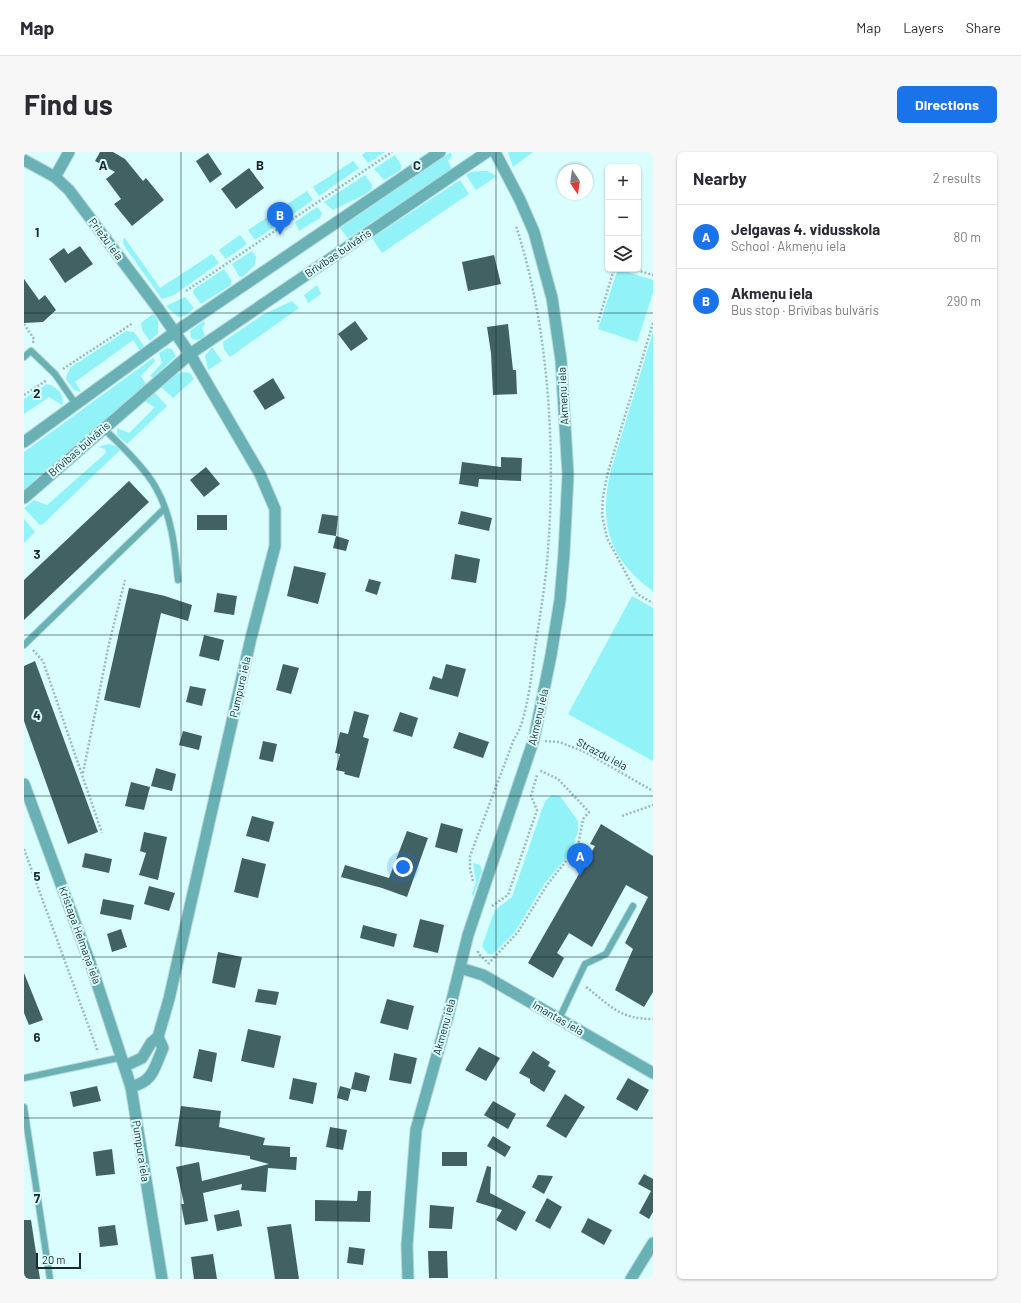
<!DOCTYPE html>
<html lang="en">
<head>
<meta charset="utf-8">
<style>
	:root { --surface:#fff; --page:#f7f7f7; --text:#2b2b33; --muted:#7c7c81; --line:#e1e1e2; --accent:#1a73e8 }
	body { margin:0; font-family:Barlow,sans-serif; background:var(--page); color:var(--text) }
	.controls { position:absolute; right:12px; top:12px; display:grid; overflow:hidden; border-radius:6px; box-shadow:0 1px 3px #0004 }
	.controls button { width:36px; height:36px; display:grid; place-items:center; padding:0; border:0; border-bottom:1px solid var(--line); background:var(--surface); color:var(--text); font:20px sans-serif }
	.compass { position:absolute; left:533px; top:12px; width:36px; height:36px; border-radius:50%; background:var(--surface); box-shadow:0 1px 3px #0004; rotate:167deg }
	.scale { position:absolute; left:12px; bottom:10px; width:45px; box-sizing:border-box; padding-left:4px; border:2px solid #1b2929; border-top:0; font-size:11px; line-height:14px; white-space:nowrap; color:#1b2929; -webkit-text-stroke:3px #dafdfe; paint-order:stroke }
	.you { position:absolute; left:379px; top:715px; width:14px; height:14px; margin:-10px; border:3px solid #fff; border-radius:50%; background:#1a73e8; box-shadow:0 0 0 6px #1a73e833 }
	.badge { display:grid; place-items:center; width:26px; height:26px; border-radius:50%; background:var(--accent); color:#fff; font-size:13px; font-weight:700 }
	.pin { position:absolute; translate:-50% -33px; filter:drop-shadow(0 1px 2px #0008) }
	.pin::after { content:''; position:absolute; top:21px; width:14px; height:12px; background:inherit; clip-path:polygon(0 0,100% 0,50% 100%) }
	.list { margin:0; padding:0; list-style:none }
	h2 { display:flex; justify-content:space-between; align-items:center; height:52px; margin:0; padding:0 16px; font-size:17px }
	h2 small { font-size:13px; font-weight:400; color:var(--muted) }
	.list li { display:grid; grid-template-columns:26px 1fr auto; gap:12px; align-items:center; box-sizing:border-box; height:64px; padding:0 16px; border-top:1px solid var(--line) }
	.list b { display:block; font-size:15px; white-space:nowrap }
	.list p { margin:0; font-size:13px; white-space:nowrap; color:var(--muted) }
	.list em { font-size:13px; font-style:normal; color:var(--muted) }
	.icon { flex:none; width:22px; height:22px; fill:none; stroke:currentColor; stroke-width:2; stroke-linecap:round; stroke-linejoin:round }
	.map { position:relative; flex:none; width:629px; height:1127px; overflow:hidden; border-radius:6px }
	header { display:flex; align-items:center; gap:24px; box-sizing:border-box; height:56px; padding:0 20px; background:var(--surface); border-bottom:1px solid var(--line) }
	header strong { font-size:19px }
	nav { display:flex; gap:22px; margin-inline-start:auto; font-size:14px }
	.intro { display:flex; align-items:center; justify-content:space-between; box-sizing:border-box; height:96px; padding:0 24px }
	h1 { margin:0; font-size:28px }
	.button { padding:10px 18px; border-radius:6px; background:var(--accent); color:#fff; font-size:14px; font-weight:700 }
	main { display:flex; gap:24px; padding:0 24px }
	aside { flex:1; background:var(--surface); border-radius:6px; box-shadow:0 1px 3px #0004 }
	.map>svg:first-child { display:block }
</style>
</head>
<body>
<header>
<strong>Map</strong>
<nav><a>Map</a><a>Layers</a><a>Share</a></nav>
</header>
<div class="intro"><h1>Find us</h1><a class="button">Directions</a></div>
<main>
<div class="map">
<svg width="629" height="1127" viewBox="0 0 629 1127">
	<rect width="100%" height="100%" fill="#dafdfe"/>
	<g fill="#91f3f8">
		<polygon points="342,0 361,0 344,11 338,3"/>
		<polygon points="427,0 428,4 424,9 428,17 324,86 316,76"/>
		<polygon points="484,0 509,0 489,15"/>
		<polygon points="371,3 377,13 377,18 360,28 350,17"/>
		<polygon points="329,9 335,16 295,44 289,35"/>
		<polygon points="457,19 463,19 473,24 452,38 442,23 447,20"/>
		<polygon points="341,23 348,33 348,37 340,43 309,58 300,50"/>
		<polygon points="436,28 445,42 358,101 348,86"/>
		<polygon points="283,39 289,48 231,88 224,78"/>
		<polygon points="293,55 298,61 296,66 275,79 271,70"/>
		<polygon points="216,83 223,92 202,107 195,98"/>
		<polygon points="100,85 136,136 188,102 195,111 150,143 138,147 103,98 99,91"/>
		<polygon points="228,99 232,105 231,113 219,125 215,124 208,112"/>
		<polygon points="200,117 207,128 207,133 177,152 169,141 170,137"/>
		<polygon points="594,117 629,128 629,141 613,190 574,177"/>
		<polygon points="293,133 297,142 284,151 280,143"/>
		<polygon points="161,145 170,156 161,164 154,165 142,154"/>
		<polygon points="268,149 275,156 206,205 200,197 199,190 240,162"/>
		<polygon points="129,162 134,168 134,181 126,189 118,178 117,171"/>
		<path d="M180,169L181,172L178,176L181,184C176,188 173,189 167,186L166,179Z"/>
		<polygon points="102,179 110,180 120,194 116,198 109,188 51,230 57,240 50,238 42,227 43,222 47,215"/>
		<path d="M629,180V439C585,408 574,370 587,318Z"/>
		<polygon points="188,195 198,209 184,218 181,204"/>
		<polygon points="143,196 148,197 152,204 129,226 126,224 138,211 135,201"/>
		<polygon points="129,206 131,209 117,224 122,232 0,338 0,300"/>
		<polygon points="160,220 166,221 170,227 149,246 137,235 153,222"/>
		<path d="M23,232C32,234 42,243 38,253L25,245L0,262V247Z"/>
		<polygon points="130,240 143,254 103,292 93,283 93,276 105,281 131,255 120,249"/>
		<polygon points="85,292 91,294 96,298 19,372 16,373 0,356 10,348 23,353 82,301 81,297 74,295"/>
		<polygon points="0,367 11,380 0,391"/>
		<polygon points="608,444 629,456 629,609 544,562"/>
		<polygon points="528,643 536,644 554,669 554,679 549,695 544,704 521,731 490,781 469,802 464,802 458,794 471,758 488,745 518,657 522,648"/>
		<polygon points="449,711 456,713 458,719 449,745 448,742 452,730"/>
	</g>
	<g fill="#426163">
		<polygon points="76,0 89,0 101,7 119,29 122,26 140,48 108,74 90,52 97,47 82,27 91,20 71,9"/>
		<polygon points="184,1 198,22 186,31 172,9"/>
		<polygon points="225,16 240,36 212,57 197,37"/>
		<polygon points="56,94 69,112 41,131 25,107 40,96 44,102"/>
		<polygon points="470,103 477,132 444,139 438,110"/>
		<polygon points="0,127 15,148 21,143 32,158 19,170 0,171"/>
		<polygon points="331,169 344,187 327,199 314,182"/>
		<polygon points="484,172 489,218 492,218 493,242 469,243 467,201 463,175"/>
		<polygon points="249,226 261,246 241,258 229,239"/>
		<polygon points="477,305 498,306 497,329 455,327 454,335 435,332 438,310 477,315"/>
		<polygon points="182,315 196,332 180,345 166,328"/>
		<polygon points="105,329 125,350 0,468 0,428"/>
		<polygon points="437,359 468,366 465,379 434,372"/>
		<polygon points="298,362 314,364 312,384 294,381"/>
		<rect x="173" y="363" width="30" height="15"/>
		<polygon points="312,384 325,388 322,399 309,396"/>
		<polygon points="431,402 456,407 452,431 427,427"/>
		<polygon points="270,414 302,421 294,452 263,444"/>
		<polygon points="345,427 357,430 353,443 341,439"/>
		<polygon points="105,436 141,444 168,453 164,469 137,461 116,556 80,548"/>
		<polygon points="193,441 213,444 210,463 190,460"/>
		<polygon points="180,483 200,488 195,509 175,504"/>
		<polygon points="11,509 74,680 44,692 0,569 0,514"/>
		<polygon points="259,512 275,516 267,542 252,538"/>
		<polygon points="422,512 442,517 434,545 405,537 409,524 418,527"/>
		<polygon points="166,534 182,537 178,554 162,550"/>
		<polygon points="330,559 345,563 339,585 345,587 335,626 320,622 321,620 312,618 316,602 311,601 316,580 324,582"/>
		<polygon points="376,560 394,566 388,585 369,579"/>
		<polygon points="159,579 178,584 175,598 155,593"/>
		<polygon points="435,580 465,590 459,606 429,596"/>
		<polygon points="239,589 253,592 249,610 235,607"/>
		<polygon points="132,616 152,622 148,639 127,634"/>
		<polygon points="107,630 126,635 120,658 101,654"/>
		<polygon points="228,664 250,670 245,690 222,684"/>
		<polygon points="417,671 439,677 433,701 411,695"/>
		<polygon points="577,672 629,704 629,840 620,855 591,838 609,797 601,791 624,745 602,733 568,795 545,781 533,801 540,806 529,826 504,811 571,694 566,692"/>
		<polygon points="383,679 404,686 383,745 358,736 317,725 321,713 365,726"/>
		<polygon points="120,680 143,685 134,728 115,723 122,701 116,699"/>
		<polygon points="61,701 88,707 85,721 58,715"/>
		<polygon points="218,706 242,712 234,746 210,740"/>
		<polygon points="125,734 151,741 145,759 120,752"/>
		<polygon points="79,747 110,753 107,768 76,762"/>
		<polygon points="396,767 420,773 414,801 389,795"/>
		<polygon points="339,773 373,782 370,795 336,786"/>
		<polygon points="97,777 103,795 88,800 83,782"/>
		<polygon points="194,800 218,805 211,836 188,831"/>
		<polygon points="0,821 19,868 5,873 0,861"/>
		<polygon points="234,837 255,840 252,853 231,850"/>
		<polygon points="363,847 390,854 384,878 356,871"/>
		<polygon points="224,877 257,884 250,916 217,909"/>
		<polygon points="455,895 476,906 462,929 441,918"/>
		<polygon points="175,897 193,901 188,930 169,926"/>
		<polygon points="509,899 526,910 524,914 532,919 520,940 506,931 506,927 495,921"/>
		<polygon points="370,901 393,906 387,932 365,928"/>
		<polygon points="331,920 346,924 342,940 327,937"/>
		<polygon points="269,926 293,931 289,952 265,947"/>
		<polygon points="604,926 625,938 613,959 592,947"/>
		<polygon points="73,934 77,949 49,955 46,940"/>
		<polygon points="316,934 327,937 324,949 313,946"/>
		<polygon points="541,942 561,955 542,986 522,974"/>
		<polygon points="469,949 492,962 484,977 460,963"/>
		<polygon points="157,954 197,959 195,975 241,986 239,993 266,995 266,1005 273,1005 272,1018 244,1016 242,1040 217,1038 218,1032 179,1041 184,1069 161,1073 157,1052 160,1052 152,1015 175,1010 178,1029 245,1012 226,1007 226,1004 151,994"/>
		<polygon points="306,975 323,978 319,998 302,995"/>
		<polygon points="469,984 487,995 481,1005 463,994"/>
		<polygon points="88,997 91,1022 72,1024 69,1000"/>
		<rect x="418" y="1000" width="25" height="14"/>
		<polygon points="463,1014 467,1015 466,1041 502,1060 492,1079 472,1068 478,1058 452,1050"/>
		<polygon points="620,1022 629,1027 629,1060 625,1067 615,1061 627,1039 614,1032"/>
		<polygon points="514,1023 529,1024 520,1042 508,1035"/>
		<polygon points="334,1039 347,1039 346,1070 291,1069 291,1048 333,1049"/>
		<polygon points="523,1046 538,1055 526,1077 511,1069"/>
		<polygon points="406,1053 430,1055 428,1077 405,1076"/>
		<polygon points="215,1058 218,1074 193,1079 190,1063"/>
		<polygon points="564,1066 588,1078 580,1093 557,1080"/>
		<polygon points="0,1068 7,1068 16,1127 0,1127"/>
		<polygon points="267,1072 275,1127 251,1127 243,1075"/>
		<polygon points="91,1073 94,1093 76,1095 74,1075"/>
		<polygon points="325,1095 341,1097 339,1113 323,1111"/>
		<polygon points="404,1099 423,1099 424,1126 405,1126"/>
		<polygon points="189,1102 193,1127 170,1127 167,1105"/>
	</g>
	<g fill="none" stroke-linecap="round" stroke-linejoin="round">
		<defs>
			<g id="service">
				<polyline points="0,205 7,199 31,222 51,251"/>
				<path d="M79,276C95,291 122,317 132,336C148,364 151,397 154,428"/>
				<polyline points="0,493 140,357"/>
				<polyline points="535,867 561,812 582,802 609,754"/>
				<polyline points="0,926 99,905"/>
				<polyline points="0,955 26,1127"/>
			</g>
			<g id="minor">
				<polyline points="0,8 31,25 45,38 133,155 166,202 236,322 251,357 251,394 227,486 145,847 134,885 127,891 118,906 101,914"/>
				<polyline points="31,25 45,0"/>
				<polyline points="0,290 151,180 416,0"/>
				<polyline points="0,346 166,202 463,0"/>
				<polyline points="0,632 69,819 107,935 138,1127"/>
				<polyline points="436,816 459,823 629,921"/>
				<path d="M107,935C130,929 130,916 139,896L134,885"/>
				<polyline points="384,1127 383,1093 392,978 424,864 444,783 510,587 527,503 536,448 540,401 544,323 537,208 528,146 510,80 496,48 471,0"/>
				<polyline points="607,1127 629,1091"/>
			</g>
		</defs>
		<use href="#service" stroke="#b8d7d8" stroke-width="8"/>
		<use href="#minor" stroke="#b8d7d8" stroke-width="13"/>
		<g stroke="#9db9ba" stroke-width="2.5" stroke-dasharray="2 2" stroke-linecap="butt">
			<polyline points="609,117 629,123"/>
			<polyline points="162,139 368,0"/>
			<polyline points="574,170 590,117"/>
			<polyline points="629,171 584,320 579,344 578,363 583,386 613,442 629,451"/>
			<polyline points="0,172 10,187 9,191"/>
			<polyline points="39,217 109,171"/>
			<polyline points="0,243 23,228"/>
			<polyline points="9,498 19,509 78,681"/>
			<polyline points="521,589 535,590 561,600 629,639"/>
			<polyline points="59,621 85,492 101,428"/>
			<polyline points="598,664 629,653"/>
			<polyline points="0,697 74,900"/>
			<path d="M449,729L446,717V704L490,587C503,570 508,519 511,496C516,463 522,430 524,397C532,295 524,171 492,74"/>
			<polyline points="468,754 484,743 513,658 507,644 513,623"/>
			<polyline points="454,799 454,801 463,810"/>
			<polyline points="464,812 494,780 523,733 546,704 555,689 559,667 565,660 534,627 515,618"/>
			<path d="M562,835C587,854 595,867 629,867"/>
		</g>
		<use href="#service" stroke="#6ab1b5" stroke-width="6"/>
		<use href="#minor" stroke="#6ab1b5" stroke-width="11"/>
	</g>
	<path fill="none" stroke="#1b2929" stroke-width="1" stroke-opacity="0.55" d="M157,0V1127M314,0V1127M472,0V1127M0,161H629M0,322H629M0,483H629M0,644H629M0,805H629M0,966H629"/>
	<g text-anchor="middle" stroke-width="4" stroke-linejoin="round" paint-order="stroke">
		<g font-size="11" fill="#1b2929" stroke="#dafdfe">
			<text transform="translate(82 87) rotate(53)" y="4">Priežu iela</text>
			<text transform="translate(314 101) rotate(-34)" y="4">Brīvības bulvāris</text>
			<text transform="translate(539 244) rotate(-93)" y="4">Akmeņu iela</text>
			<text transform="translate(55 297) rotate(-41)" y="4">Brīvības bulvāris</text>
			<text transform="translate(216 535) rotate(-77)" y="4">Pumpura iela</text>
			<text transform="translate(514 565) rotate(-77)" y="4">Akmeņu iela</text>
			<text transform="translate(578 602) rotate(28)" y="4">Strazdu iela</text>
			<text transform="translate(56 783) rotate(70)" y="4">Kristapa Helmaņa iela</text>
			<text transform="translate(534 866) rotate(30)" y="4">Imantas iela</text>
			<text transform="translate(420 875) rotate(-75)" y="4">Akmeņu iela</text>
			<text transform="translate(117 999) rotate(81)" y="4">Pumpura iela</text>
		</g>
	</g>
	<g font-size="13" text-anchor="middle" font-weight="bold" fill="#1b2929" stroke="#dafdfe" stroke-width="4" stroke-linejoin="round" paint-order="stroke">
		<text x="79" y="18">A</text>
		<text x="236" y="18">B</text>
		<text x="393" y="18">C</text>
		<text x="13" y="85">1</text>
		<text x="13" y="246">2</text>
		<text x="13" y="407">3</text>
		<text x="13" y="568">4</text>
		<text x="13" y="729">5</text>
		<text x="13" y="890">6</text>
		<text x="13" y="1051">7</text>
	</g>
</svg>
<div class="controls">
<button>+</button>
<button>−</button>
<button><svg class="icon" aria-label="layers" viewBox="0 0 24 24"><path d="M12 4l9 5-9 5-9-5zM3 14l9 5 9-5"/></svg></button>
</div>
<svg class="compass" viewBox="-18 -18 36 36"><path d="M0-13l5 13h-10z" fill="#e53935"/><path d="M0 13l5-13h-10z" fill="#7c7c81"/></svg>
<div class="scale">20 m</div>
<div class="you"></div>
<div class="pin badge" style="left:556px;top:724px">A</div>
<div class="pin badge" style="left:256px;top:83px">B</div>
</div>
<aside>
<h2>Nearby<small>2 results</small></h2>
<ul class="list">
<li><span class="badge">A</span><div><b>Jelgavas 4. vidusskola</b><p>School · Akmeņu iela</p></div><em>80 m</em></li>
<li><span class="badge">B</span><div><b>Akmeņu iela</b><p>Bus stop · Brīvības bulvāris</p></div><em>290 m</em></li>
</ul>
</aside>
</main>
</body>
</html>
